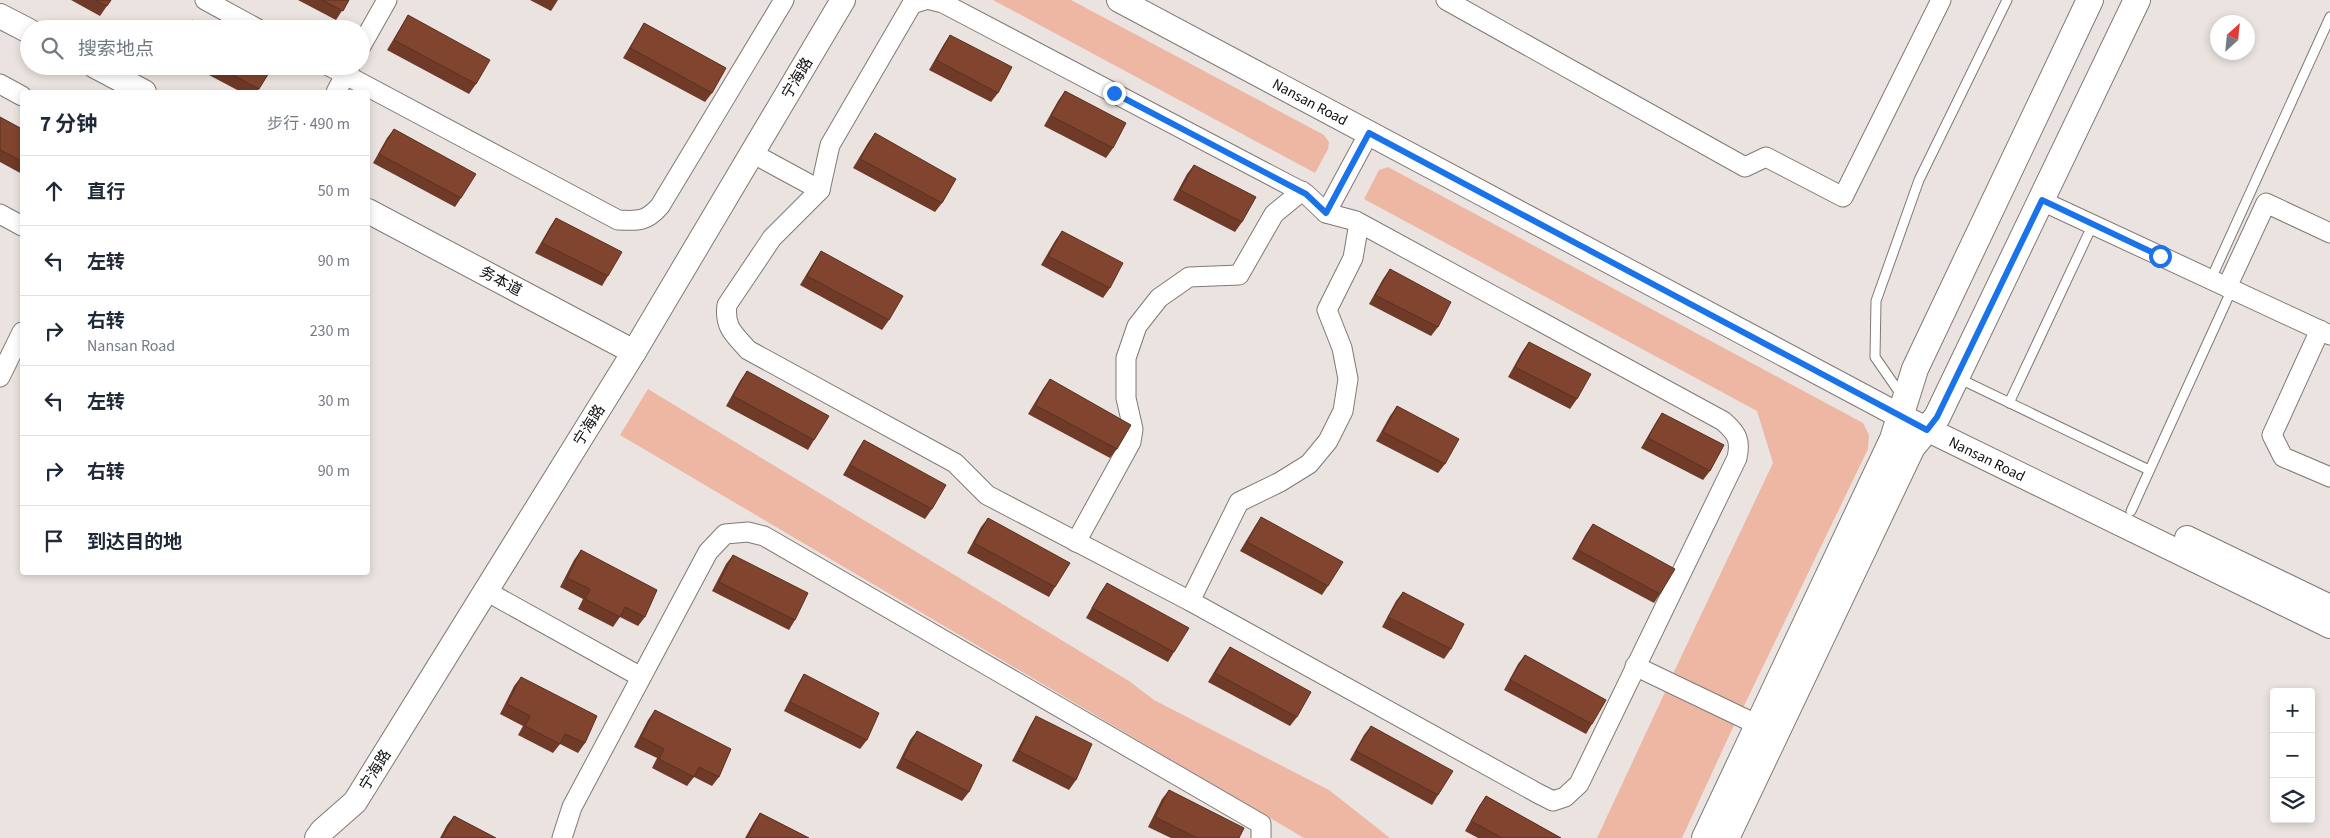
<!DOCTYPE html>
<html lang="zh">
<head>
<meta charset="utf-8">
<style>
	:root { --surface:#fff; --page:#f6f6f7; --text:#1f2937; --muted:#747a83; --line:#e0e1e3 }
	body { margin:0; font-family:"Source Sans 3","Noto Sans SC",sans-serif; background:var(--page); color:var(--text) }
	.controls { position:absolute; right:15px; bottom:15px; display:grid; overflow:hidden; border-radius:5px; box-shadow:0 2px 8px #0003 }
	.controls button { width:45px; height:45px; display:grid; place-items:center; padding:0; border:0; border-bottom:1px solid var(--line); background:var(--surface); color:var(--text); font:25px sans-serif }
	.compass { position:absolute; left:2210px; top:15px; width:45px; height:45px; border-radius:50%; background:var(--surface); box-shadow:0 2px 8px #0003; rotate:27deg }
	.stop { position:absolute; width:15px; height:15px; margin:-11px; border:4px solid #1a73e8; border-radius:50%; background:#fff }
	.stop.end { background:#1a73e8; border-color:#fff; box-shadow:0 1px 5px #0008 }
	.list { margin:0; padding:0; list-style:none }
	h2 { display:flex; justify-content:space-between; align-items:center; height:65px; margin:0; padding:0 20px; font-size:21px }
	h2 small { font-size:16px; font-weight:400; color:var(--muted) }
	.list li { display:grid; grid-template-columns:32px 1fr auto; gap:15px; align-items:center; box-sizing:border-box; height:70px; padding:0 20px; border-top:1px solid var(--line) }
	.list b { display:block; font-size:19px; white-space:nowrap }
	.list p { margin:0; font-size:16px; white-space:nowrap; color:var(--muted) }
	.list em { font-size:16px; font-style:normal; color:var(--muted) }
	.icon { flex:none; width:28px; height:28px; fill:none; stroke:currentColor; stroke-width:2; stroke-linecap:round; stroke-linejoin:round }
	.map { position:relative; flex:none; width:2330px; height:838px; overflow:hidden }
	.search { position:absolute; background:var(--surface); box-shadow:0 2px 8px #0003; left:20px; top:20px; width:350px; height:55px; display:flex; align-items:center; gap:12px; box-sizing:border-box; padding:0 18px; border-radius:28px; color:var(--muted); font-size:19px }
	.panel { position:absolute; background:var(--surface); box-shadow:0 2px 8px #0003; left:20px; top:90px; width:350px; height:485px; border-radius:5px }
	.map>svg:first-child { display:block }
</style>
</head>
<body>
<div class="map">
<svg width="2330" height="838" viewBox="0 0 2330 838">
	<rect width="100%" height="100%" fill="#ebe3e0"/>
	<g fill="#edb7a4">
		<polygon points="993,0 1071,0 1324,135 1329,142 1328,149 1315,173"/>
		<polygon points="1388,167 1863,423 1869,435 1868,449 1742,710 1672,676 1773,463 1757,411 1364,199 1379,170"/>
		<polygon points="648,389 1129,681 1154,700 1329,790 1390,838 1304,838 620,435"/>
		<polygon points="1666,690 1735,723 1682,838 1597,838"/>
	</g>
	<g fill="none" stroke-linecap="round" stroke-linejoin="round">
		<defs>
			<g id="service">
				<polyline points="2211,279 2330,17"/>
				<polyline points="1958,378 2149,470"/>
				<polyline points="1902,396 1875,357 1876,301 1919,180 2007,0"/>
				<polyline points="2009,403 2093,224"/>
				<polyline points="2131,511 2232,289"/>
			</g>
			<g id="minor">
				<polyline points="205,0 258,29"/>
				<path d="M925,0L912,4L830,145L820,190L772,238L727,305C724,327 734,334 748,350L955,463L987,495L1190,601L1539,794L1553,801L1565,797L1579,784L1737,458C1741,440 1737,433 1723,421L1356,221L1326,213L1306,194L943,3L931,0"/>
				<polyline points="1446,0 1745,167 1766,157 1843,197 1941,0"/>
				<polyline points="361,46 387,0"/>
				<path d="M329,66L618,220C638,221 646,222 660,206L784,0"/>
				<polyline points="0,84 22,96"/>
				<polyline points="336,92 350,66"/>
				<polyline points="752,153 820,190"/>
				<polyline points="2042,201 2330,335"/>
				<polyline points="1326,213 1369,133"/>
				<polyline points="0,214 22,226"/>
				<polyline points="2227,287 2266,203 2330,233"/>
				<polyline points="2320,330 2272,435 2283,457 2330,477"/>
				<polyline points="0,377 22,332"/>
				<polyline points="1076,542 1131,442 1133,429 1126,398 1126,358 1137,326 1159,298 1189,277 1239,275 1274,214 1302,191"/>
				<polyline points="486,591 641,677"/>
				<polyline points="1190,601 1239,502 1280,482 1309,464 1328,441 1343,411 1348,379 1342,348 1327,310 1353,258 1359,223"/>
				<polyline points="1635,666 1758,725"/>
				<polyline points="562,838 572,807 708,552 725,534 748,532 764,536 1261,824 1261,838"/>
			</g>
			<g id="tertiary">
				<polyline points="1119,0 1900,416 2330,626"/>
				<polyline points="0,16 29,31"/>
				<polyline points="95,66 144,92"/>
				<polyline points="368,211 634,352"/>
				<polyline points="2187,538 2330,607"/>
				<polyline points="317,838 322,831 355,802 634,352 843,0"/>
			</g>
			<g id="secondary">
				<polyline points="1705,838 1893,439 1915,369 2090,0"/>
				<polyline points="1726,838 1912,447 1937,417 2137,0"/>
			</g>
		</defs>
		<use href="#service" stroke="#807976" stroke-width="11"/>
		<use href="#minor" stroke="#807976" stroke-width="21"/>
		<use href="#tertiary" stroke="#807976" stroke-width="26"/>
		<use href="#secondary" stroke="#807976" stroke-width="28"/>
		<use href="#service" stroke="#fff" stroke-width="9"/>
		<use href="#minor" stroke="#fff" stroke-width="19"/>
		<use href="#tertiary" stroke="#fff" stroke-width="24"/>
		<use href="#secondary" stroke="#fff" stroke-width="26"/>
	</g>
	<g fill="#6f3a28">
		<polygon points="71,0 111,0 100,16"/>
		<polygon points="298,0 349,0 336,20"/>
		<polygon points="530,0 558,0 551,11"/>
		<polygon points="408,15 476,84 469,94 387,50"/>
		<polygon points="644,23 712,93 705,102 623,58"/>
		<polygon points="950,35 998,93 991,102 929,70 944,44"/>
		<polygon points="192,66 273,66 257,92 241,92"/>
		<polygon points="1065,91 1113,148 1106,158 1044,126 1058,101"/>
		<polygon points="0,117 22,129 22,174 0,162"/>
		<polygon points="394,129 461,198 455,207 373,163 387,138"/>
		<polygon points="875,133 942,203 935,212 853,168 868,143"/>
		<polygon points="1194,165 1242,222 1235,232 1173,200 1187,174"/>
		<polygon points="556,218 608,276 602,286 535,253 550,227"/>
		<polygon points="1062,231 1110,288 1103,298 1041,265 1055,241"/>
		<polygon points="821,251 889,320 882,330 800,285 815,260"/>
		<polygon points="1390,269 1438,327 1431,336 1369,304 1383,279"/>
		<polygon points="1529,342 1577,399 1570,409 1508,377 1522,352"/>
		<polygon points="747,371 814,440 808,450 726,406 740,381"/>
		<polygon points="1050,379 1117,449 1110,458 1028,414 1043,389"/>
		<polygon points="1397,406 1445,464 1438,473 1376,441 1390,416"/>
		<polygon points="1662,413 1710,471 1703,480 1641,448 1656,422"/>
		<polygon points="864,440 932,509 925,519 843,475 858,449"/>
		<polygon points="1261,517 1328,586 1322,595 1240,551 1255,526"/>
		<polygon points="988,518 1055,587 1049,597 967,553 981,527"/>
		<polygon points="1593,524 1660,594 1654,603 1572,559 1586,534"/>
		<polygon points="581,550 645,617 638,626 620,617 613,627 578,609 583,599 560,587 574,560"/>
		<polygon points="733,555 795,620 789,630 712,591 726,564"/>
		<polygon points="1107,583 1174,652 1168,662 1086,618 1100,593"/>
		<polygon points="1403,592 1451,649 1444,659 1382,627 1396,601"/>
		<polygon points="1230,647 1297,717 1290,726 1208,682 1223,657"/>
		<polygon points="1525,655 1592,724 1586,734 1504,690 1518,664"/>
		<polygon points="804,674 867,740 860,749 784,711 798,684"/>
		<polygon points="521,677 585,743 578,753 560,744 553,753 518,735 523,726 500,714 514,686"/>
		<polygon points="655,710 719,777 712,786 694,777 687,786 652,768 657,758 634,747 648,720"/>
		<polygon points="1036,716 1076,780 1069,790 1012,761 1030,726"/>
		<polygon points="1371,726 1438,795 1432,805 1350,760 1364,735"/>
		<polygon points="917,731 969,792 962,801 896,768 910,740"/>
		<polygon points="1169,790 1239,838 1171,838 1148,827 1162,799"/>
		<polygon points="1486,796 1561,838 1478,838 1465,831 1479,806"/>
		<polygon points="760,813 809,838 745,838 754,822"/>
		<polygon points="454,816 496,838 440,838 447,825"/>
	</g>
	<g fill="#81442e" stroke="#5a3020">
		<polygon points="95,0 111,0 107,6"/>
		<polygon points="322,0 349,0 343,11"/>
		<polygon points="408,15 490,60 476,84 394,40"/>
		<polygon points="192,20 208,29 187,29"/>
		<polygon points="644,23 726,68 712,93 630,48"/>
		<polygon points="950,35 1012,67 998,93 936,60"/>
		<polygon points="216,66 273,66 259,89"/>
		<polygon points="1065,91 1126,123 1113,148 1051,116"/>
		<polygon points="0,117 22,129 22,161 0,150"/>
		<polygon points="394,129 476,174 461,198 379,154"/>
		<polygon points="875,133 956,179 942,203 860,159"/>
		<polygon points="1194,165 1256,197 1242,222 1180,190"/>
		<polygon points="556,218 622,252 608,276 542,243"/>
		<polygon points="1062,231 1123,263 1110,288 1048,256"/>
		<polygon points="821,251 903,296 889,320 807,276"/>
		<polygon points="1390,269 1451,302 1438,327 1375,295"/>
		<polygon points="1529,342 1591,374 1577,399 1515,367"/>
		<polygon points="747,371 829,416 814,440 733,396"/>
		<polygon points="1050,379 1131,425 1117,449 1035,405"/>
		<polygon points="1397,406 1459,439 1445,464 1383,432"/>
		<polygon points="1662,413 1724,445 1710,471 1648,438"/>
		<polygon points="864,440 946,485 932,509 850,465"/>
		<polygon points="1261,517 1343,562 1328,586 1247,542"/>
		<polygon points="988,518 1070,563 1055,587 974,543"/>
		<polygon points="1593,524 1675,569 1660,594 1578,550"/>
		<polygon points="581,550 657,590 645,617 625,607 620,617 585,599 590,589 567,578"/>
		<polygon points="733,555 808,593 795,620 719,582"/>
		<polygon points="1107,583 1189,628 1174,652 1092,608"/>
		<polygon points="1403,592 1464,624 1451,649 1388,617"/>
		<polygon points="1230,647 1311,692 1297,717 1215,673"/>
		<polygon points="1525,655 1606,700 1592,724 1510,680"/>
		<polygon points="804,674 879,713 867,740 790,702"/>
		<polygon points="521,677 597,716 585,743 565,734 560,744 525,726 530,716 507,704"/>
		<polygon points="655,710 731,749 719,777 699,767 694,777 659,759 664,749 641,737"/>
		<polygon points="1036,716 1092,744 1076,780 1019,751"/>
		<polygon points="1371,726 1453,771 1438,795 1356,751"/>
		<polygon points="917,731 982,765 969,792 903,758"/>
		<polygon points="1169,790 1244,828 1239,838 1197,838 1155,817"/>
		<polygon points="1486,796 1561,838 1502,838 1471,821"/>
		<polygon points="760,813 809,838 747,838"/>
		<polygon points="454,816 496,838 442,838"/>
	</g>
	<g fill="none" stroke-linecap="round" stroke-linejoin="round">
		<polyline stroke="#1a73e8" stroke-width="6" points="1114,93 1306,194 1326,213 1369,133 1927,430 1937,417 2042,200 2160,256"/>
	</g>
	<g text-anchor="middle" stroke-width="5" stroke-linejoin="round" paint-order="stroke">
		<g font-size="15" fill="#100d0d" stroke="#fff">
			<text transform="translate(797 78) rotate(-59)" y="5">宁海路</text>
			<text transform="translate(1310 102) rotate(28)" y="5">Nansan Road</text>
			<text transform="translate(501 281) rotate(28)" y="5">务本道</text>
			<text transform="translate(589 425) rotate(-58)" y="5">宁海路</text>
			<text transform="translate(1987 459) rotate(26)" y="5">Nansan Road</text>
			<text transform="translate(375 770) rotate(-58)" y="5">宁海路</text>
		</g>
	</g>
</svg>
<div class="controls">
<button>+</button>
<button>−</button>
<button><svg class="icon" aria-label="layers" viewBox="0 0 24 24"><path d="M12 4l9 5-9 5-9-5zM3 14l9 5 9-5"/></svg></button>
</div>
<svg class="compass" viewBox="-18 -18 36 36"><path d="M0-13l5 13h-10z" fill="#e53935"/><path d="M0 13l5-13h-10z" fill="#747a83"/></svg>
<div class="stop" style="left:2160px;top:256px"></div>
<div class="stop end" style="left:1114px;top:93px"></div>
<div class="search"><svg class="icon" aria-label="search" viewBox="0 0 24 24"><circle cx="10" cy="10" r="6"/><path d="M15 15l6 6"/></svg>搜索地点</div>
<section class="panel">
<h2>7 分钟<small>步行 · 490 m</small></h2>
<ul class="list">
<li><svg class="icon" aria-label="ahead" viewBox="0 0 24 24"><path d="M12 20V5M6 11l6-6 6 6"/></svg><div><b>直行</b></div><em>50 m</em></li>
<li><svg class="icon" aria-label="left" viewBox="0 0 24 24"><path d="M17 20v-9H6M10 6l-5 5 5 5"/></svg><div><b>左转</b></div><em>90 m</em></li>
<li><svg class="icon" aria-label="right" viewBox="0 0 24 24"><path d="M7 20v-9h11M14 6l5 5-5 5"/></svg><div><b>右转</b><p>Nansan Road</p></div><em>230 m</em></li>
<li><svg class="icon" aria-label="left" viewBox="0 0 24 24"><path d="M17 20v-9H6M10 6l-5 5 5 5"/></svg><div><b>左转</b></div><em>30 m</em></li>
<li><svg class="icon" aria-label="right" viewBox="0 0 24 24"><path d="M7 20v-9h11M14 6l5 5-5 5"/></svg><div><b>右转</b></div><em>90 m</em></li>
<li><svg class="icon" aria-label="arrive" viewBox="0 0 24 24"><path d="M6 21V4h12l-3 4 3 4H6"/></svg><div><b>到达目的地</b></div></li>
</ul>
</section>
</div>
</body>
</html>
